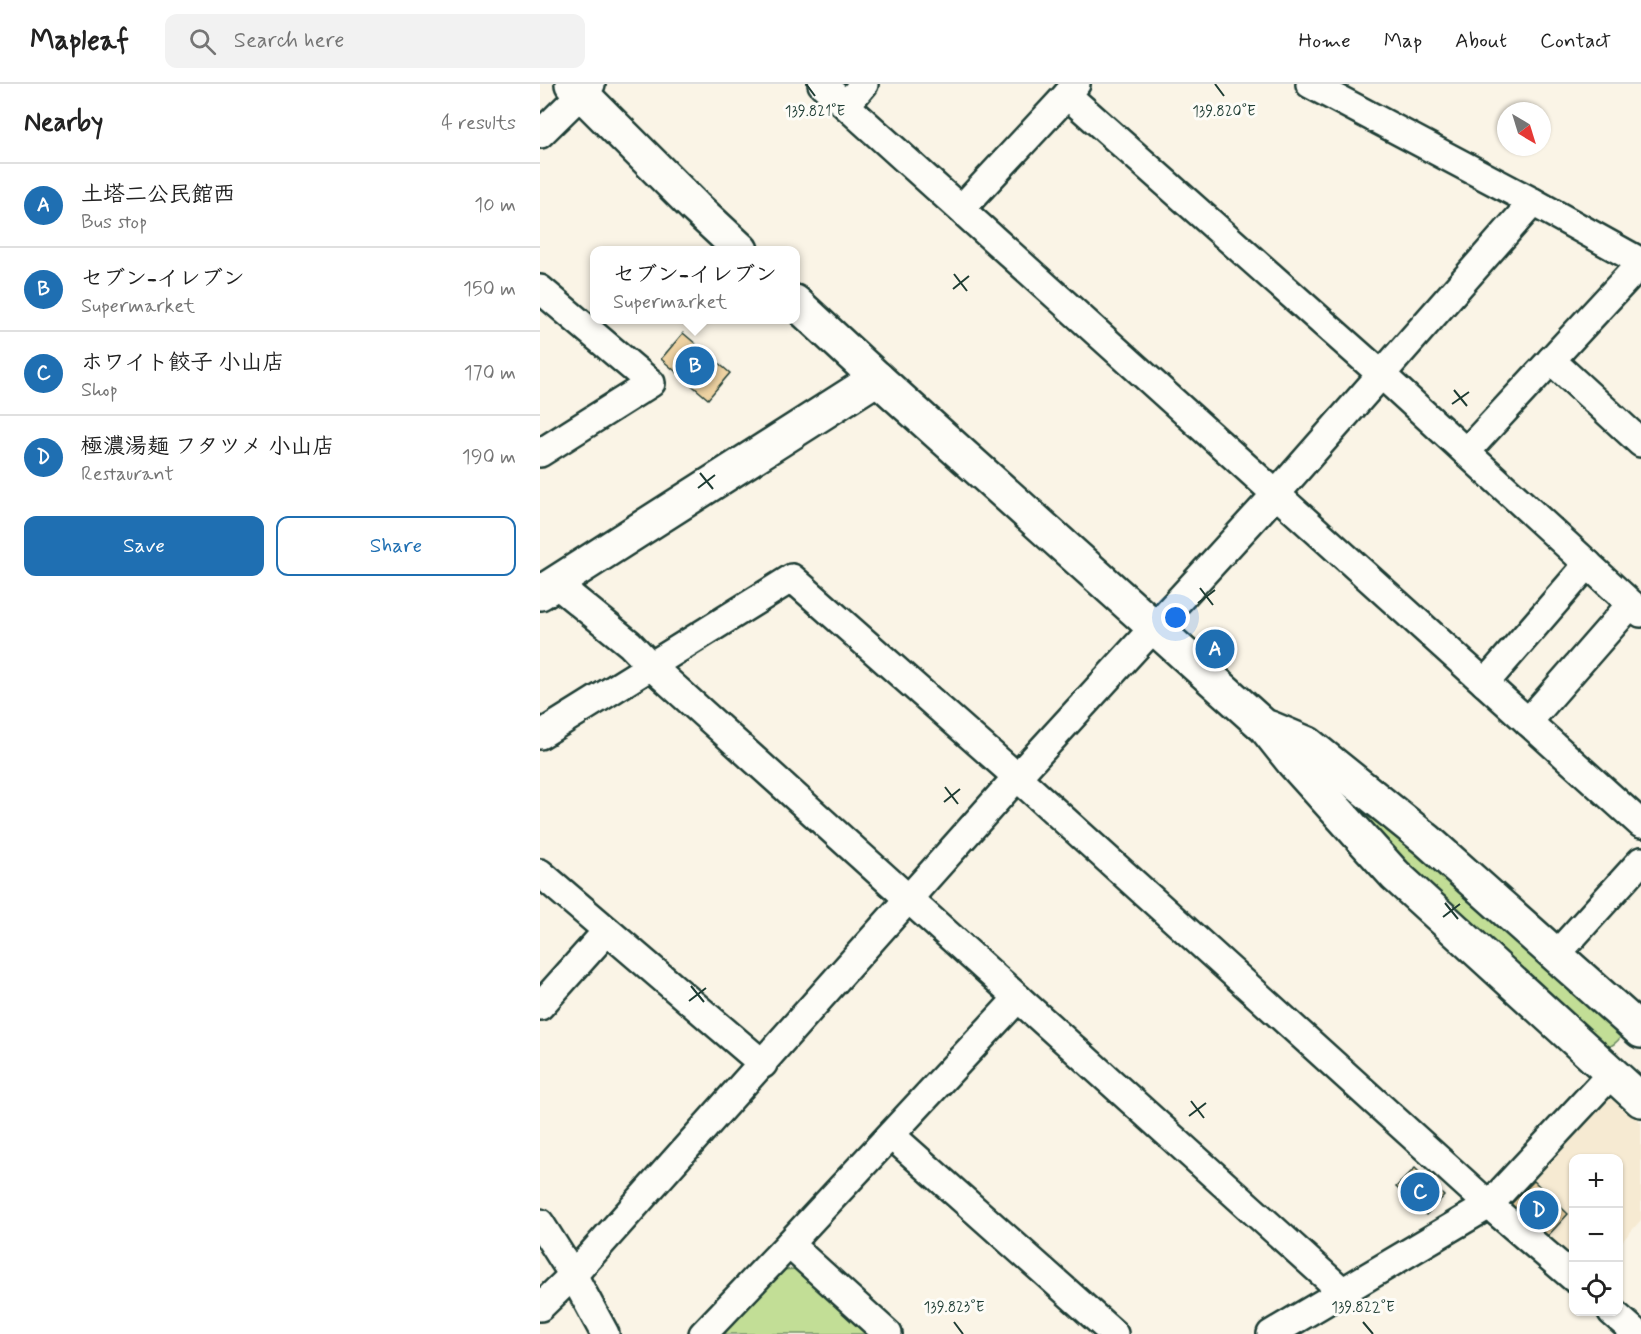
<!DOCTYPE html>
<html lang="en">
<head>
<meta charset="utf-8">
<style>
	:root { --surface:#fff; --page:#f2f2f2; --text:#222; --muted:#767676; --line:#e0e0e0; --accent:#1f6fb2 }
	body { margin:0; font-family:Mynerve,"Klee One",sans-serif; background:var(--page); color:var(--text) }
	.controls { position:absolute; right:18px; bottom:18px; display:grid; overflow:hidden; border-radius:12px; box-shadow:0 2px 4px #0004 }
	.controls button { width:54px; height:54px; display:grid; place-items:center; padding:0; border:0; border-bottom:2px solid var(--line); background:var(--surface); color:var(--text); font:30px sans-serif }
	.compass { position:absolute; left:957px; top:18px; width:54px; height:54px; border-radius:50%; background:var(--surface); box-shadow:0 2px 4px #0004; rotate:142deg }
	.you { position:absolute; left:636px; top:534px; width:21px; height:21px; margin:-15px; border:4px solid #fff; border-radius:50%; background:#1a73e8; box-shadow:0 0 0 9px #1a73e833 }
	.badge { display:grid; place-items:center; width:39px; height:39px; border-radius:50%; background:var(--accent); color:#fff; font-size:20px; font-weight:700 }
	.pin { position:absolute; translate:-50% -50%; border:3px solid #fff; box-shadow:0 2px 6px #0006 }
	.popup { position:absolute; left:50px; top:162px; width:210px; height:78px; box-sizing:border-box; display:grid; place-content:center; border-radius:12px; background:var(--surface); filter:drop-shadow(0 2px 4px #0005); font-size:20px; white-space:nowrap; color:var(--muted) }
	.popup b { font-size:22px; color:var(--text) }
	.popup::after { content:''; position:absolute; left:50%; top:100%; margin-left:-12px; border:12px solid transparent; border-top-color:var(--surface) }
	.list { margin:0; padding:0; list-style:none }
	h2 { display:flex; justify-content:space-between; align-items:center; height:78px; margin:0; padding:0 24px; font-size:26px }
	h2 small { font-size:20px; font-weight:400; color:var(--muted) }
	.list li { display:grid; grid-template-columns:39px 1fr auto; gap:18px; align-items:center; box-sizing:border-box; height:84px; padding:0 24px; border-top:2px solid var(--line) }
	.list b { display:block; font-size:22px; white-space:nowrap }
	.list p { margin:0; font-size:20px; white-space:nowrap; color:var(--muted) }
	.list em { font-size:20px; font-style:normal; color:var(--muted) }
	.actions { display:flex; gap:12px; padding:18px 24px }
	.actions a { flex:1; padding:14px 0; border:2px solid var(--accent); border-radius:12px; text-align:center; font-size:21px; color:var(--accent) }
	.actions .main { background:var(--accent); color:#fff }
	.icon { flex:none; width:33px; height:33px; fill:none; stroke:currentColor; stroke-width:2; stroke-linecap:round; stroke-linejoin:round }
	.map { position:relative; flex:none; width:1101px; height:1250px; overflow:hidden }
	header { display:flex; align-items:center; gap:36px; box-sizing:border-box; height:84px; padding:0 30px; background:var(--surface); border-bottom:2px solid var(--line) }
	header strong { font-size:28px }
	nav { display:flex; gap:33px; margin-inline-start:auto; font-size:21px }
	.search { width:420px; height:54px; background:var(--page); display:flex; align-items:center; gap:15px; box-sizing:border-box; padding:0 21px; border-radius:12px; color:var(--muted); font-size:22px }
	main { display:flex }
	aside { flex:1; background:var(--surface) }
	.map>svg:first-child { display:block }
</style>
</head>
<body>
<header>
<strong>Mapleaf</strong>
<div class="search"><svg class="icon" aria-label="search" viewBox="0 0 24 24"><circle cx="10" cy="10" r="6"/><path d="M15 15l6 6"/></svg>Search here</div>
<nav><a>Home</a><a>Map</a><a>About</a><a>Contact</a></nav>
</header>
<main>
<aside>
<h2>Nearby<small>4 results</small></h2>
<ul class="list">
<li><span class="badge">A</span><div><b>土塔二公民館西</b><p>Bus stop</p></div><em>10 m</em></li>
<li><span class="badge">B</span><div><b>セブン-イレブン</b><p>Supermarket</p></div><em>150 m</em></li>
<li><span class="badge">C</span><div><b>ホワイト餃子 小山店</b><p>Shop</p></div><em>170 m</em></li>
<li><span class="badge">D</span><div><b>極濃湯麺 フタツメ 小山店</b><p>Restaurant</p></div><em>190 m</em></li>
</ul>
<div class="actions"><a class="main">Save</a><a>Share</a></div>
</aside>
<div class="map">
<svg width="1101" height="1250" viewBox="0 0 1101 1250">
	<rect width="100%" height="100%" fill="#faf4e6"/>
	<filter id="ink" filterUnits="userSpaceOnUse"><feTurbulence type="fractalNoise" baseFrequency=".0167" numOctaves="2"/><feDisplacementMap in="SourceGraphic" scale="12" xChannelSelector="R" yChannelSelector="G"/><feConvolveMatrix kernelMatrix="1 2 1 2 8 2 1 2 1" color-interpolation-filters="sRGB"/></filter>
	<g filter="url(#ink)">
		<polygon fill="#f6ead2" points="1056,1012 1079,1016 1101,1039 1101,1136 1079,1161 1078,1074 1034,1074 1033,1180 966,1116"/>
		<g fill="#c2de96" stroke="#708e65" stroke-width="1.5">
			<path d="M809,705L1082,951C1077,959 1072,963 1063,965L796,717Z"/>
			<polygon points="259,1185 331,1250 180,1250 240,1186"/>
		</g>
		<g fill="#eed2a2" stroke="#1f3d34" stroke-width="1.5">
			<polygon points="143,249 190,289 168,315 121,275"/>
			<polygon points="875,1084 904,1112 886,1131 856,1103"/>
			<polygon points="994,1097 1028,1130 1005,1155 970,1121"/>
		</g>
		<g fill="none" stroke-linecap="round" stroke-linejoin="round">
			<defs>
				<g id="minor">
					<polyline points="282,0 1101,740"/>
					<polyline points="536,0 527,11 842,291 1101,529"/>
					<polyline points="770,0 993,118 1101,178"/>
					<polyline points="306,21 324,0"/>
					<polyline points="0,50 51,0"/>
					<polyline points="421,125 527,11"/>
					<polyline points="0,205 111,299 0,369"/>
					<polyline points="1011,276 1101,359"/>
					<polyline points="926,368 1101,179"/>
					<polyline points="15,499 90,560 112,583 802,1207"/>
					<polyline points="945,599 1048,480"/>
					<polyline points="988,638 1091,520"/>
					<polyline points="0,651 252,494 477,693 949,1121 1034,1194"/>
					<polyline points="0,789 223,980"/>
					<polyline points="1016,871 1101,777"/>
					<polyline points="0,922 67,847"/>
					<polyline points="352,1052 574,1250"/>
					<polyline points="0,1139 33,1191 65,1250"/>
					<polyline points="0,1223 33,1191 477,693 736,410 993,118"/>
					<polyline points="1072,1228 1097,1250"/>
					<polyline points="163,1250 249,1160"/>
					<polyline points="348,1250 249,1160 478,914"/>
					<polyline points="731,1250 949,1121 1072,989"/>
				</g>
				<g id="tertiary">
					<polyline points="32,0 155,123 201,166"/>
					<polyline points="255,218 337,294 725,643 753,678 855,791 1101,1016"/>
					<polyline points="0,509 337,294"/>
					<polyline points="730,644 768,660 887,756 1101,947"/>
				</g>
			</defs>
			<use href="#minor" stroke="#1f3d34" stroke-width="32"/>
			<use href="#tertiary" stroke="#1f3d34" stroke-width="38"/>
			<use href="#minor" stroke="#fdfcf7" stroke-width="27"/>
			<use href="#tertiary" stroke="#fdfcf7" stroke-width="33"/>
		</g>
	</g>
	<path fill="none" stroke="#1f3d34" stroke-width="2" d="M266,0L275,12M675,0L684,12M414,190L427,207M413,205L429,192M914,306L927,322M912,320L929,308M160,389L173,405M158,404L175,391M660,504L673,521M658,519L675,506M405,703L418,720M404,718L420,705M905,819L918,835M903,833L920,820M151,902L164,918M149,917L166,904M651,1017L664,1034M649,1032L666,1019M414,1238L423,1250M823,1238L833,1250"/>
	<g font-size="15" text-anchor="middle" fill="#1f3d34" stroke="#fdfcf7" stroke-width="6" stroke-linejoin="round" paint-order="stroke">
		<text x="275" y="32">139.821°E</text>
		<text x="684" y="32">139.820°E</text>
		<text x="414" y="1228">139.823°E</text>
		<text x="823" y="1228">139.822°E</text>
	</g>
</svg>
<div class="controls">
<button>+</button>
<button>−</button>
<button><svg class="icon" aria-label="locate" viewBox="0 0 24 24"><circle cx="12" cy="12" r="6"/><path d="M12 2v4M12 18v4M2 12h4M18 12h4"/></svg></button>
</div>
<svg class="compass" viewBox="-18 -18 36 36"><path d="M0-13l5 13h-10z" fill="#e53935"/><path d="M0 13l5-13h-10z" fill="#767676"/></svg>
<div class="you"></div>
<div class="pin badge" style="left:675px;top:565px">A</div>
<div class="pin badge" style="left:155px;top:282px">B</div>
<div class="popup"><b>セブン-イレブン</b>Supermarket</div>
<div class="pin badge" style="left:880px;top:1108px">C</div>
<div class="pin badge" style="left:999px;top:1126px">D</div>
</div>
</main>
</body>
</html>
